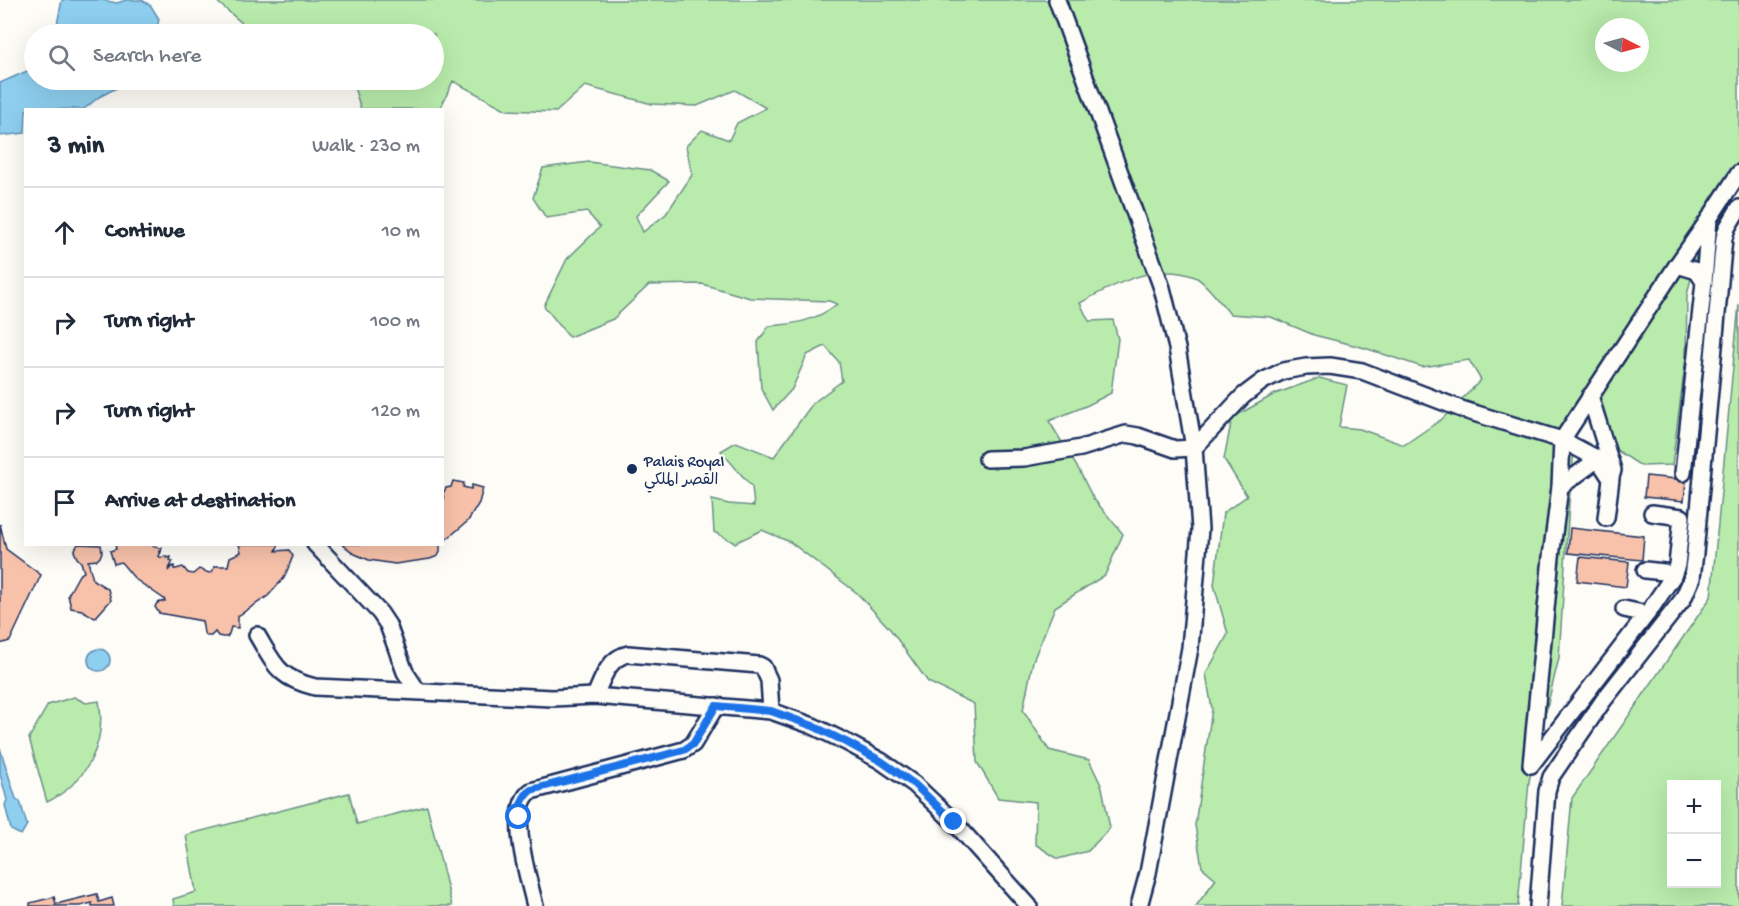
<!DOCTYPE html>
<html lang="en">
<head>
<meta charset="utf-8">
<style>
	:root { --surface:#fff; --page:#f6f6f7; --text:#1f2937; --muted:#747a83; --line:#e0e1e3 }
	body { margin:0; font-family:"Gochi Hand","Playpen Sans Arabic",sans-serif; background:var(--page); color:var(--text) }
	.controls { position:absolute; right:18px; bottom:18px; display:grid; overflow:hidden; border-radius:0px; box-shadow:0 6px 24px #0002 }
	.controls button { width:54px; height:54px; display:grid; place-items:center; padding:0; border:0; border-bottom:2px solid var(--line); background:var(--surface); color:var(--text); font:30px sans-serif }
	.compass { position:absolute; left:1595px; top:18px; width:54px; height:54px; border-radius:50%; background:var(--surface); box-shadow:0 6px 24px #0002; rotate:96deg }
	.stop { position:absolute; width:18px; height:18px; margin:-14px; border:4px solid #1a73e8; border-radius:50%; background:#fff }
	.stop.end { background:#1a73e8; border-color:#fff; box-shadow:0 2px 6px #0008 }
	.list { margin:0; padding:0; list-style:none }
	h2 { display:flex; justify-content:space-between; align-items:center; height:78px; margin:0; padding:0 24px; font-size:26px }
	h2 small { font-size:20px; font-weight:400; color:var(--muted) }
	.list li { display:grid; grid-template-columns:39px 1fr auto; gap:18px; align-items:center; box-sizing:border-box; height:90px; padding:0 24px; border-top:2px solid var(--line) }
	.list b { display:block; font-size:22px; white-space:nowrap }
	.list em { font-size:20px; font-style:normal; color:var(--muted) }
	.icon { flex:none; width:33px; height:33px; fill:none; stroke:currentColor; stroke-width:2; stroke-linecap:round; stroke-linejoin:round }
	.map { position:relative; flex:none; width:1739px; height:906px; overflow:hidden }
	.search { position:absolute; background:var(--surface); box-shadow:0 6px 24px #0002; left:24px; top:24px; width:420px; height:66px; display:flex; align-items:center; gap:15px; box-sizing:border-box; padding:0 21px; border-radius:33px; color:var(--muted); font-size:22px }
	.panel { position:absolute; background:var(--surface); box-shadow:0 6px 24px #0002; left:24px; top:108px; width:420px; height:438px; border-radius:0px }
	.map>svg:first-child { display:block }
</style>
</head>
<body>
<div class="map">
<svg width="1739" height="906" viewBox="0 0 1739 906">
	<rect width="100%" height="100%" fill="#fdfcf7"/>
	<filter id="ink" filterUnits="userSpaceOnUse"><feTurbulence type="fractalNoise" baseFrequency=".0167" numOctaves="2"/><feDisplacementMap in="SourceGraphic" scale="12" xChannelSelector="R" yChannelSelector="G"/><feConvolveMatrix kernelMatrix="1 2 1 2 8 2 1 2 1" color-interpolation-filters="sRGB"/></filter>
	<g filter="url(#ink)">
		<g fill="#b9ecac" stroke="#6a8e85" stroke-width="1.5" fill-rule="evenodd">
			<path d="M215,0H1739V174L1699,244L1687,295L1686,357L1672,465L1641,466L1595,436L1579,399L1569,503L1559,658L1529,781L1518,906H1196L1216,879L1202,867L1195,825L1212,709L1206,674L1228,634L1214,585L1223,513L1247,496L1224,459L1232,418L1275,394L1319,378L1347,385L1339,427L1360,429L1404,445L1442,419L1481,380L1469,360L1422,367L1365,348L1314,335L1271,317L1230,314C1223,306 1204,280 1195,277C1155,262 1115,284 1080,303L1089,321L1113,320L1118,339L1111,393L1088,405L1049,421L1079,470L1093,498L1123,534L1105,575L1055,607L1033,661L1023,710L1049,750L1089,760L1102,787L1110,828L1088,851L1058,859L1035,844L1036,802L998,798L977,762L974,704L928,682L890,629L857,593L790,542L762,530L735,543L714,532L712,500L729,504L754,506L752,487L721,451L736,442L774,457L813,403L842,381L839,362L825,346L807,355L792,389L773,410L761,388L758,342L769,326C795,324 816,321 837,304L829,301L750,298L702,284L649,285L613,319L569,337L544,306L567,259L600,227L587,212L546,218L533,198L543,168L589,162L650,170L669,181L636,216L643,232L666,214L692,175L686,146L702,130L729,140L737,123L766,108L735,90L697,106L652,104L585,86L556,112L507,110L453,81L440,109H361L352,81L342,86L343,80H338H434V34H262L258,32L255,34ZM1604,27H1640V63H1604Z"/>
			<path d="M1739,304V906H1562L1572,798L1711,597ZM1716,784V884H1672V784Z"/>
			<path d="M74,697L86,703L99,701C107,744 86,783 47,802L29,738L48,705Z"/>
			<polygon points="349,793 357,824 427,806 452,906 174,906 173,899 196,892 186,835"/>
		</g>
		<g fill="#8ecfef" stroke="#608fb5" stroke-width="1.5">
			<polygon points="62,0 102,0 117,3 126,0 142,0 151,6 159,19 156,34 55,34"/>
			<polygon points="34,68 34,80 132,80 99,97 84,109 26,110 25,133 0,136 0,83"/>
			<circle cx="99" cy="660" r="11"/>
			<polygon points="0,748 16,799 20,801 27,825 21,835 11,830 5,805 7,800 0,774"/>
		</g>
		<g fill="#f8c2aa" stroke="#1b2f5e" stroke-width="1.5">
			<polygon points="1646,476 1686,480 1684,501 1644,497"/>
			<polygon points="453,481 464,483 463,487 471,489 472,485 483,488 479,503 468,521 442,543 442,503 444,500 443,493 446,488 451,487"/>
			<polygon points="0,524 6,549 41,575 10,641 0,644"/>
			<polygon points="1570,528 1644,536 1642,560 1568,553"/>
			<polygon points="78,544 101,545 102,552 100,557 97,560 88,561 93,580 108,589 111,600 95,618 82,610 71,608 68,595 79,575 84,572 81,562 77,558 74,551"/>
			<polygon points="115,544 152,544 154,547 156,546 158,548 162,548 161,551 159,552 161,552 159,556 161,558 165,556 167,558 171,557 170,561 173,561 168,571 171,567 174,566 174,569 176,569 183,567 188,573 193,574 199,569 209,573 212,572 215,566 228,566 230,557 241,552 239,544 279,544 276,551 289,550 293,556 284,578 268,596 238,616 238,628 231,627 229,634 227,637 223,637 218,636 215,632 211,636 207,636 204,633 202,621 159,613 155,607 157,603 165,601 164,599 135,579 121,562 114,564 110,551 116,549"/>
			<polygon points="342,544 440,544 440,552 438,556 430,559 395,564 369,560 355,554"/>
			<polygon points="1580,557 1629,562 1626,587 1577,581"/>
			<polygon points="97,894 99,902 112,898 114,906 92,906 92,903 80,906 30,906 30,903 54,897 56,904"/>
		</g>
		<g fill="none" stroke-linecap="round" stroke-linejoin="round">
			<defs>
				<g id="minor">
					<polyline points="1677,265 1709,219"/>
					<polyline points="1704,282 1709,219 1739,173"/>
					<polyline points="1590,396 1613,470 1612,474"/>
					<polyline points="987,459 1024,458 1081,448 1126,434 1138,436 1175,449 1194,448 1177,348 1162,288 1057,0"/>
					<polyline points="1560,487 1598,459"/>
					<polyline points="1652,513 1682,517 1677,565 1673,576 1650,610 1531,765 1551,557 1560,487 1562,440 1677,265 1697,271 1704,282 1683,473"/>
					<polyline points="315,544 380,613 388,625 405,672 417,690"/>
					<polyline points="1645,570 1664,572 1673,576"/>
					<polyline points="1624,609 1647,614"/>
					<path d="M257,635C275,665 278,678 315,687L552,698L595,696L771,711L813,726L846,742L881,761L914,784L954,822L1029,906"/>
					<path d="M595,696C602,680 608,658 628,654L759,665L763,667L769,680L771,711"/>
					<path d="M535,906C529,879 506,809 531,791L684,750L693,744L716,706"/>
					<polyline points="1139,906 1148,873 1190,648 1200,529 1194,448 1243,396 1263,381 1283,371 1306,367 1330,366 1362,371 1464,410 1562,440 1598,459 1611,479 1606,518"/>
					<polyline points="1538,906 1547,791 1551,777 1603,701 1683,599 1692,578 1695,553 1724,238 1727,228 1739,208"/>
				</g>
			</defs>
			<use href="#minor" stroke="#1b2f5e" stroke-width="20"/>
			<use href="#minor" stroke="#fdfcf7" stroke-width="15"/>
		</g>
	</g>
	<g fill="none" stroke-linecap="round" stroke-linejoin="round" filter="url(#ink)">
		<path stroke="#1a73e8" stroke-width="8" d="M519,817C520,806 522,797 531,790L684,750L693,744L716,706L771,711L813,726L846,742L881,761L914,784L954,822"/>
	</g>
	<circle fill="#1b2f5e" stroke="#fdfcf7" stroke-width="2" cx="632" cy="469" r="6"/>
	<g text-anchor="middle" stroke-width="4.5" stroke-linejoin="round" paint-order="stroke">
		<g font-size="16" fill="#1b2f5e" stroke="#fdfcf7" text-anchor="start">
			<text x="644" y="466">Palais Royal<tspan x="644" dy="18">القصر الملكي</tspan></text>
		</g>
	</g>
</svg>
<div class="controls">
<button>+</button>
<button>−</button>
</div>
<svg class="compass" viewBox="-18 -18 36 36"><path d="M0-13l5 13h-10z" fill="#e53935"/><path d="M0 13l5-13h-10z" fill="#747a83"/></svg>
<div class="stop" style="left:519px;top:817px"></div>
<div class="stop end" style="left:954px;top:822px"></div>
<div class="search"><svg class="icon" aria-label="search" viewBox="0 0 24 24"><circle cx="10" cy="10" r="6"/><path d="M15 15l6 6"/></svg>Search here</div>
<section class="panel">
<h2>3 min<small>Walk · 230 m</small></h2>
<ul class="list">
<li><svg class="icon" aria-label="ahead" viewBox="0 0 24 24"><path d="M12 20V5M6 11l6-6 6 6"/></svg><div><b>Continue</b></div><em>10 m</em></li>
<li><svg class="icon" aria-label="right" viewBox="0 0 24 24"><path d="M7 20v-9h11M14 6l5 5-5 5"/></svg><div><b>Turn right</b></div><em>100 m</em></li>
<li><svg class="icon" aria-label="right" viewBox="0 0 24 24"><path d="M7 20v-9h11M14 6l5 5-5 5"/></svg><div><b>Turn right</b></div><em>120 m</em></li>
<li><svg class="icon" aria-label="arrive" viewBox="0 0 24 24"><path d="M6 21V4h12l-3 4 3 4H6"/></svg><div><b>Arrive at destination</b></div></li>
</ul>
</section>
</div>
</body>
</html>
